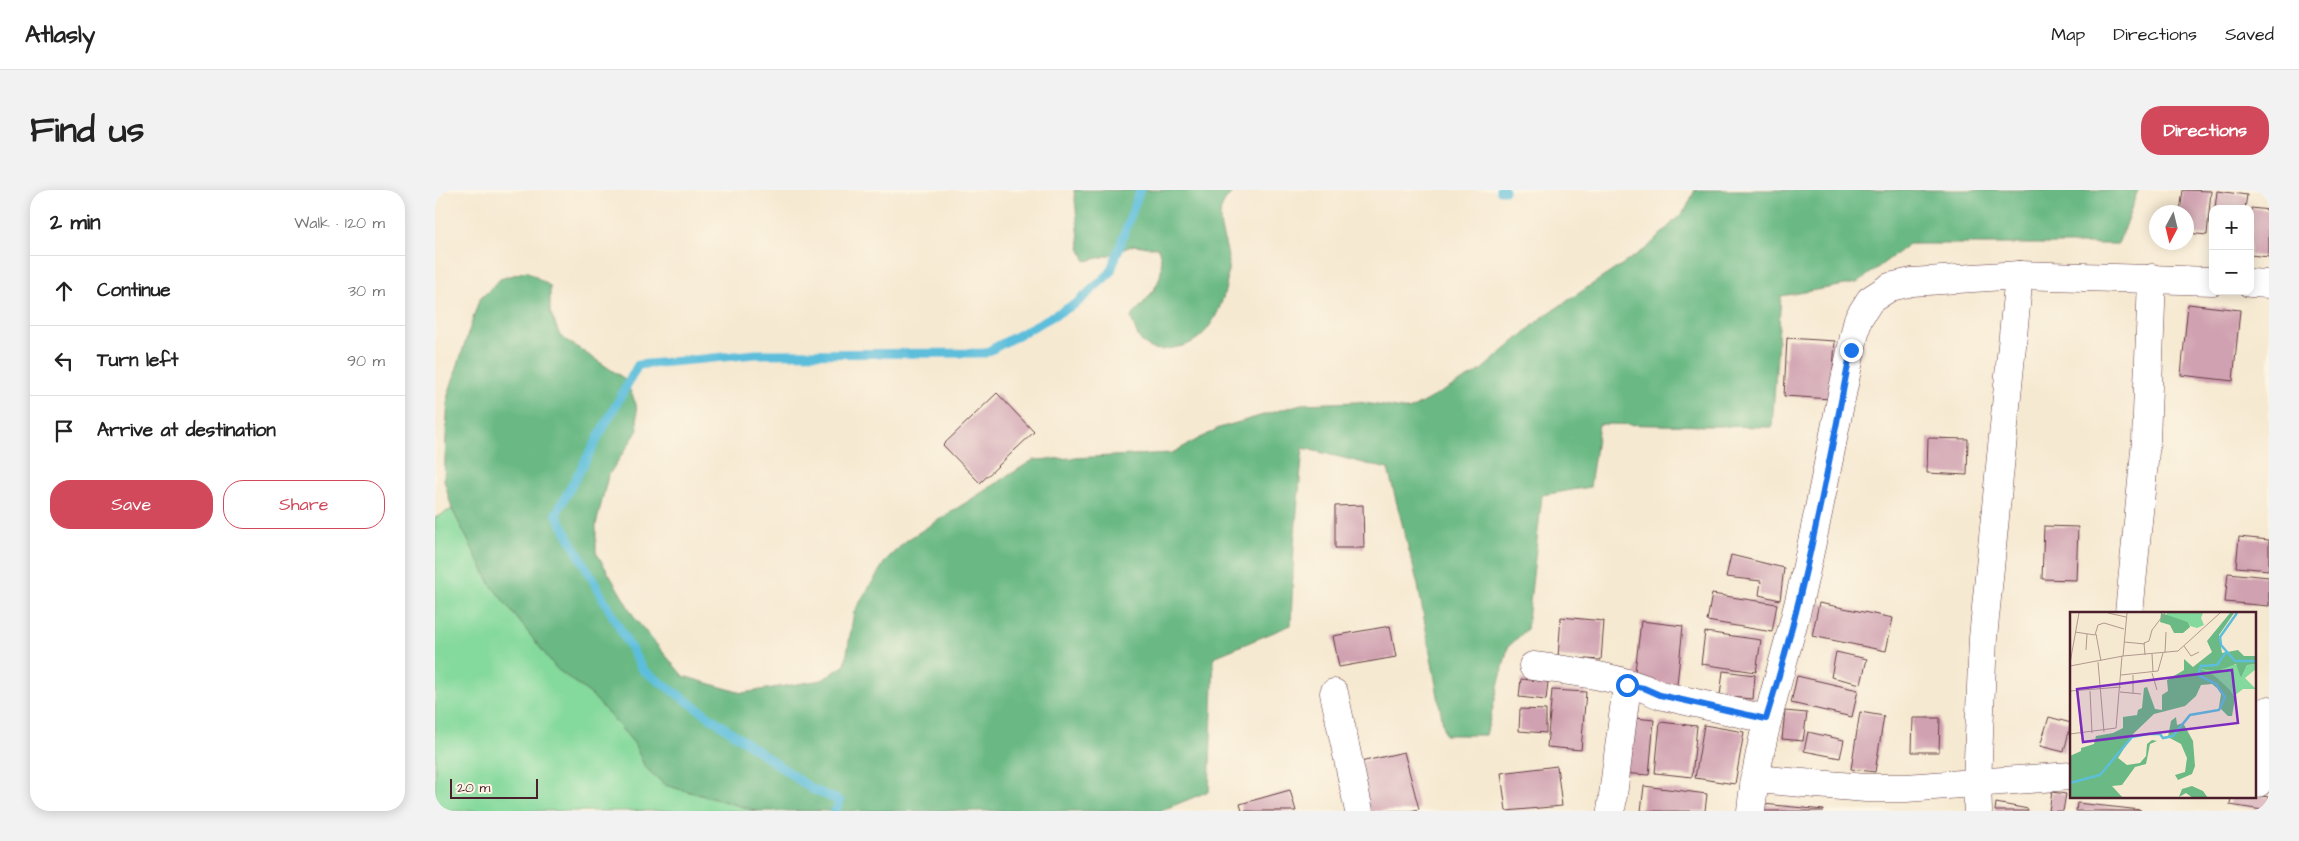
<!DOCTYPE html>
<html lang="en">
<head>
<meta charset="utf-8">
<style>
	:root { --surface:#fff; --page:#f2f2f2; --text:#222; --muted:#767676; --line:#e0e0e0; --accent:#d1495b }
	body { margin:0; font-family:"Architects Daughter",sans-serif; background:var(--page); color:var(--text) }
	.controls { position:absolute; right:15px; top:15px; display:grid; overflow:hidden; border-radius:10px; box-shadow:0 2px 12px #0003 }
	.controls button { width:45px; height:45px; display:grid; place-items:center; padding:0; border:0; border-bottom:1px solid var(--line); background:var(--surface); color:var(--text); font:25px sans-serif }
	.compass { position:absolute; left:1714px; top:15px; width:45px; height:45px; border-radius:50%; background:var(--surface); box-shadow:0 2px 12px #0003; rotate:187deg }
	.scale { position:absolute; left:15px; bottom:12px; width:88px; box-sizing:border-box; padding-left:5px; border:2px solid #4a1f2b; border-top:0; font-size:14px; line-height:18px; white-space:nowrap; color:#4a1f2b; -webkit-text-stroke:4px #fcf5e5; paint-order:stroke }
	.stop { position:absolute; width:15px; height:15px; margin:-11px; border:4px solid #1a73e8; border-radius:50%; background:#fff }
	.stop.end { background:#1a73e8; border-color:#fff; box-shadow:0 1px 5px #0008 }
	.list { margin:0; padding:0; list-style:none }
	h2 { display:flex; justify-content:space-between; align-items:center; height:65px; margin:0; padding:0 20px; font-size:21px }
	h2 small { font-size:16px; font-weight:400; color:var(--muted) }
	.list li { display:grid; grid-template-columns:32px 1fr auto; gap:15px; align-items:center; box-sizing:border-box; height:70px; padding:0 20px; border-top:1px solid var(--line) }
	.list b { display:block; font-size:19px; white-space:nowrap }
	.list em { font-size:16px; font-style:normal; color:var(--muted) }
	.actions { display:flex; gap:10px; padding:15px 20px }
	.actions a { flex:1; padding:11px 0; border:1px solid var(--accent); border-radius:20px; text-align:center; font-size:18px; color:var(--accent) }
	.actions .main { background:var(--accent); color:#fff }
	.icon { flex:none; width:28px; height:28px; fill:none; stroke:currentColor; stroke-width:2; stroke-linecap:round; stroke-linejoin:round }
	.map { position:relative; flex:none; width:1834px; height:621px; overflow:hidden; border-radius:20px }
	header { display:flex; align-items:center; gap:30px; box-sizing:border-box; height:70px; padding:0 25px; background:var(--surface); border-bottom:1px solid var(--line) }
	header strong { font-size:24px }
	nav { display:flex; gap:28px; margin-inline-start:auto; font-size:18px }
	.intro { display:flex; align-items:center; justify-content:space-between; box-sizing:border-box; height:120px; padding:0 30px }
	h1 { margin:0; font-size:35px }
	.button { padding:12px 22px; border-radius:20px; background:var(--accent); color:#fff; font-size:18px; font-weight:700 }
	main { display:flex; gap:30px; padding:0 30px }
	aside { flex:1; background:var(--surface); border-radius:20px; box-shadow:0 2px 12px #0003 }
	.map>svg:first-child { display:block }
</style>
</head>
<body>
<header>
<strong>Atlasly</strong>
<nav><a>Map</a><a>Directions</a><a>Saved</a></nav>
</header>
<div class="intro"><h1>Find us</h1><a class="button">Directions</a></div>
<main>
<aside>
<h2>2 min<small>Walk · 120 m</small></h2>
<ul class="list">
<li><svg class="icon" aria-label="ahead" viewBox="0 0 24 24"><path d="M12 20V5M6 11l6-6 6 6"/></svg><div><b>Continue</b></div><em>30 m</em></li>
<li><svg class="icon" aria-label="left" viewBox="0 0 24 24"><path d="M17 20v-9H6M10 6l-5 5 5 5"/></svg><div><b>Turn left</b></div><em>90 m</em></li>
<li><svg class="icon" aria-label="arrive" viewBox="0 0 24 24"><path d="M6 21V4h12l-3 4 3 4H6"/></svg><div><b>Arrive at destination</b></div></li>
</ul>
<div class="actions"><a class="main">Save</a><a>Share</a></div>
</aside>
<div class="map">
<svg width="1834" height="621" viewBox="0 0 1834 621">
	<rect width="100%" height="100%" fill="#fcf5e5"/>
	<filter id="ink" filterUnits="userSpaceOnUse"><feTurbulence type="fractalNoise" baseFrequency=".02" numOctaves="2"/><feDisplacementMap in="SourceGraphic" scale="10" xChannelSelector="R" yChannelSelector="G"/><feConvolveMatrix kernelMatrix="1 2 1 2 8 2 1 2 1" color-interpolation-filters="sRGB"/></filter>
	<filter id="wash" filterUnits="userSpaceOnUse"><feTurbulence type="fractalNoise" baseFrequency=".0096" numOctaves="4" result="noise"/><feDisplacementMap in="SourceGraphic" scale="20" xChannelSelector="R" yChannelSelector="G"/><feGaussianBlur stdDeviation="1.12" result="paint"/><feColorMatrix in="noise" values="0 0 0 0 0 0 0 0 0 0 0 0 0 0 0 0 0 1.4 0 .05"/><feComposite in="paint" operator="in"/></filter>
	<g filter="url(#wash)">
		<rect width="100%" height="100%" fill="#f6e9d1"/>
		<polygon fill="#84d99c" stroke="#677c64" points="17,319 56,395 122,479 157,505 199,553 210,577 230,595 323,621 0,621 0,328"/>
		<g fill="#6bb984" stroke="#5a6c58">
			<path d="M639,0H799C791,9 786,14 785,26C784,41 793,56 793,71C795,100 779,149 747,156C737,158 725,162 716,158C703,153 700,139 696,127C716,104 734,90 723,58L699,55L668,67L651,71L645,58Z"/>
			<polygon points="1260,0 1703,0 1683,54 1474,54 1422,93 1346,106 1337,237 1164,234 1155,297 1107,305 1092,439 1073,457 1051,545 1010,545 983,395 953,279 868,258 859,353 856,435 779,467 774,601 725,621 323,621 230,595 210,577 199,553 157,505 122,479 56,395 17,319 9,290 13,205 44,110 65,89 92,81 115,96 115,121 125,146 190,189 201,214 203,240 173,286 161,335 161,362 201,430 248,486 307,503 387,490 410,475 419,422 451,370 472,350 598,270 737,263 784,238 866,214 923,212 974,220 1045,181 1108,127 1212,58 1251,19"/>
		</g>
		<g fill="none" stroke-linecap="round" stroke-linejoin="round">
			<g stroke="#5cbedb" stroke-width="9">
				<polyline points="1065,0 1070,0"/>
				<polyline points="400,621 405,611 377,599 208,480 121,324 203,175 321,164 550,163 642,113 675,83 705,0"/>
			</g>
		</g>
		<g id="blocks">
			<g fill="#d0a1b1">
				<polygon points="1748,0 1776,1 1772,45 1752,43 1752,22 1745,22"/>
				<polygon points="1782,1 1812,5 1810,19 1780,19"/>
				<polygon points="1816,18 1834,20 1834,67 1815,65"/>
				<polygon points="1753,114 1805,120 1798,191 1746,185"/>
				<polygon points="1352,148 1400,151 1396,209 1349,206"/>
				<polygon points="562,203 599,242 545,293 508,255"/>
				<polygon points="1493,248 1533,249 1532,285 1492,283"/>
				<polygon points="928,315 929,358 900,358 900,316"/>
				<polygon points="1609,336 1643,337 1641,390 1607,389"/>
				<polygon points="1804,347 1834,350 1834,380 1801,377"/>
				<polygon points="1296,365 1349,378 1345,410 1324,405 1326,391 1291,387"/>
				<polygon points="1793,383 1834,387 1834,416 1790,412"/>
				<polygon points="1277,404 1342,414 1337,442 1272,431"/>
				<polygon points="1384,413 1458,428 1451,461 1377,446"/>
				<polygon points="1126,427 1169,431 1166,470 1123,467"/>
				<polygon points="1206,431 1248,436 1242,495 1199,490"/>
				<polygon points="955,436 961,467 904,477 898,446"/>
				<polygon points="1270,442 1326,450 1321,482 1266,474"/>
				<polygon points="1401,462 1432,469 1426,494 1396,487"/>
				<polygon points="1288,481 1320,485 1318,509 1285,506"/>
				<polygon points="1362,486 1423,500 1417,527 1356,513"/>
				<polygon points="1086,489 1113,492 1111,510 1084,507"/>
				<polygon points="1117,500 1151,502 1146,560 1112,557"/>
				<polygon points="1085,519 1111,520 1111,543 1084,541"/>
				<polygon points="1350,521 1372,523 1368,551 1347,549"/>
				<polygon points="1425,522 1449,526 1440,582 1416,579"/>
				<polygon points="1191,527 1219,530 1214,585 1186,583"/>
				<polygon points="1614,527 1636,533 1629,562 1605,556"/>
				<polygon points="1478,528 1505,528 1504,562 1477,562"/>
				<polygon points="1225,532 1262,536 1257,587 1220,583"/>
				<polygon points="1269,535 1309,542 1300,594 1260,588"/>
				<polygon points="1373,542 1409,550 1405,568 1369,561"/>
				<polygon points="969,562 984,619 975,621 933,621 921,573"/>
				<polygon points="1122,576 1127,616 1071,621 1066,583"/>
				<polygon points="1209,596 1272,604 1270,621 1206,621"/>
				<polygon points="855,600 861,621 807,621 805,614"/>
				<polygon points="1617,602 1631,604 1628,621 1614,621"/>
				<polygon points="1820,605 1834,607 1834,621 1795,615 1796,607 1820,607"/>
				<polygon points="1561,613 1593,619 1592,621 1560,621"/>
				<polygon points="1642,613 1706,620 1705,621 1641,621"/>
				<polygon points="1328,614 1389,620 1389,621 1328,621"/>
			</g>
		</g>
	</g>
	<g filter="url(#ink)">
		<use href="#blocks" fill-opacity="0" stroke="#643d44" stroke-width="1"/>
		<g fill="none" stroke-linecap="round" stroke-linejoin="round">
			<defs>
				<g id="minor">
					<polyline points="1815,93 1834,94"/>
					<polyline points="1694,423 1711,251 1717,88"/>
					<path d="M1098,476C1139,481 1187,487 1225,505L1331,529"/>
					<polyline points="899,503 924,621"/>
					<polyline points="1319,589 1431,598 1471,598 1636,586"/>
					<polyline points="1823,593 1834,520"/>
					<polyline points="1176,621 1192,495"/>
					<path d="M1316,621C1323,549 1347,481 1364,411C1386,317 1402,222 1423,129L1435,110L1455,97L1477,92L1584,85L1778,91"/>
					<polyline points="1543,621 1542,594 1548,448 1584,85"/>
				</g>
			</defs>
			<use href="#minor" stroke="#643d44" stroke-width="29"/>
			<use href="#minor" stroke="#fff" stroke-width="28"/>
		</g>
	</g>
	<g fill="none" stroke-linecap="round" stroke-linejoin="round" filter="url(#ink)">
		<path stroke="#1a73e8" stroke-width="6" d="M1192,495L1209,498L1225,505L1331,529C1369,408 1392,284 1416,160"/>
	</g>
	<g transform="translate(1635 422)">
		<rect width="186" height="186" fill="#f6e9d1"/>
		<path d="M97,1H133L131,6L134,13L127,16L120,14L118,10L96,4ZM160,52L168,53L171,66L177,53L186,52V57L175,66L186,77H173L164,84L145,64L131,60L134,56L152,57Z" fill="#84d99c"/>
		<path d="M91,1L118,10L120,15L113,21H104L100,13L90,10ZM160,1H164L149,23L152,41L168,38L174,44H186V52L177,53L171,66L166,52L147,59L131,57L145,64L160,78L165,86L162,104H158L149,95L151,82L147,76L142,72L131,73L126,84L115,94L84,102L63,122L48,146L57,153L70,151L76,144L77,132L82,128L87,129L80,132L76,152L65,155L52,173L42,174L53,186H0V144L11,139V136L24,132L26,124L43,121L53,116V105L67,103L68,98L72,96L74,76L77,75L85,97L92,98V83L98,79L97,68L114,58V47L123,55L142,40L137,29ZM106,105L107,113L113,111L123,129L125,154L122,162L108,168L105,163L115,160L117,146L111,132L98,125L101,109ZM122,174L133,179L138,186H123L116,181L109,185L112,177Z" fill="#6bb984"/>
		<path fill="none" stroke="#5cbedb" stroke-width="2.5" d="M167,1L150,25L151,33L165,49H187M0,171L30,163L62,125L78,122H90L93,126L103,124L120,103L149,98L155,85L146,72L128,63L131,54L147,53L157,39"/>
		<path fill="none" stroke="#b1988f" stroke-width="1" d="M38,1L56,5M5,20L25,23L28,13L34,11L54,17M26,22L31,49M54,30L75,32M114,34L121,44L129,40M16,38L17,22M95,41L96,20M82,42L83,60M75,43L74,31L79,29L82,18L95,1M53,44L57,1M28,50L34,120M0,51L9,1M0,54L53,44L108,39L150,1M82,61L87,78M51,63L88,59L93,41M0,79L51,75M8,79L11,122M20,79L22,121M50,80L71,82M63,81V63M0,122L46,116L52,44"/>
		<path fill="#7b2cbf" fill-opacity="0.15" stroke="#7b2cbf" stroke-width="2.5" d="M162,58L168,111L13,130L7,77Z"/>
		<rect width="186" height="186" fill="none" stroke="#4a1f2b" stroke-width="2.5"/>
	</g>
</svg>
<div class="controls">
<button>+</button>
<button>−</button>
</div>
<svg class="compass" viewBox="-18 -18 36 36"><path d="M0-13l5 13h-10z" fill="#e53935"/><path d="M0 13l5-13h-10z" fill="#767676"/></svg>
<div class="scale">20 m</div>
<div class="stop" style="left:1192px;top:495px"></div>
<div class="stop end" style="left:1416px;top:160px"></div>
</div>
</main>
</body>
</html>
